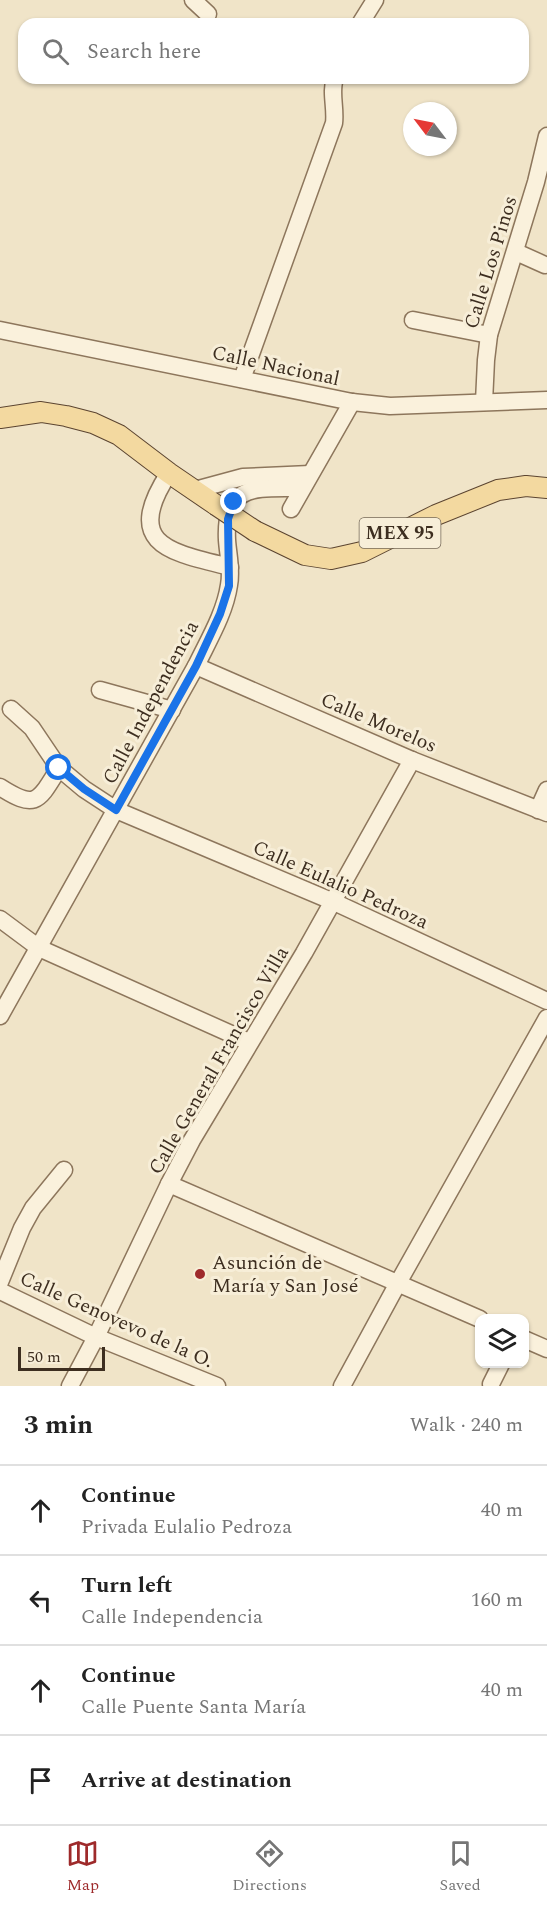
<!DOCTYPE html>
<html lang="en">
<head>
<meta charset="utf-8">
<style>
	:root { --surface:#fff; --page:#f2f2f2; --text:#222; --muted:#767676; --line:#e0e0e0; --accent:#9e2a2b }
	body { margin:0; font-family:Spectral,serif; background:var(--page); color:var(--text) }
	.controls { position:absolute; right:18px; bottom:18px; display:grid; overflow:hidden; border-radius:12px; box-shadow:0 2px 4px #0004 }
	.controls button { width:54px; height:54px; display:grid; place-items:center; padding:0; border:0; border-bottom:2px solid var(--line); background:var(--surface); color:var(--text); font:30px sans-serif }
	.compass { position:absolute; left:403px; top:102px; width:54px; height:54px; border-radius:50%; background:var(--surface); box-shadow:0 2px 4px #0004; rotate:302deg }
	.scale { position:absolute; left:18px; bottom:15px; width:87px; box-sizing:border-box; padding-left:6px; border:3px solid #3d2e20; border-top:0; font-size:16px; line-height:21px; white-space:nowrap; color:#3d2e20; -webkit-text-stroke:4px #f7eed8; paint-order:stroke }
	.stop { position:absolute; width:18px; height:18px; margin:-14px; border:4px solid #1a73e8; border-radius:50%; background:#fff }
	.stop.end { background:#1a73e8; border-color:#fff; box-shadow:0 2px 6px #0008 }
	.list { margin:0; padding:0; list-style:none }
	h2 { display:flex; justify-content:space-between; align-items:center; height:78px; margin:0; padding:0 24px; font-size:26px }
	h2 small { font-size:20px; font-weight:400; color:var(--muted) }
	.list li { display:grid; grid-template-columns:39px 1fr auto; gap:18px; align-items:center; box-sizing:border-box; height:90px; padding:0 24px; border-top:2px solid var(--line) }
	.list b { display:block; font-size:22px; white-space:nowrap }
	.list p { margin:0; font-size:20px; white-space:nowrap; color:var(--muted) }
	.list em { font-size:20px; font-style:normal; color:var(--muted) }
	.icon { flex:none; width:33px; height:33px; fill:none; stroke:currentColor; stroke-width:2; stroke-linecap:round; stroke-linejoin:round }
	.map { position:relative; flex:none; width:547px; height:1386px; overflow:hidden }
	.search { position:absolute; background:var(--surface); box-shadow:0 2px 4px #0004; left:18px; right:18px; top:18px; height:66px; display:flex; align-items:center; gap:15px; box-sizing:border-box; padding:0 21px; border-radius:18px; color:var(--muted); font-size:22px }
	.sheet { height:438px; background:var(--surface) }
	nav { display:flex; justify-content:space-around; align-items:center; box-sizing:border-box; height:84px; border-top:2px solid var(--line); background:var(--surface); font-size:16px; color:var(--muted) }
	nav a { display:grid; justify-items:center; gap:3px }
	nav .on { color:var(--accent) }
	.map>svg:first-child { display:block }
</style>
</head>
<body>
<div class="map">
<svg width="547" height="1386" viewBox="0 0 547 1386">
	<rect width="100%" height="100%" fill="#f0e4c8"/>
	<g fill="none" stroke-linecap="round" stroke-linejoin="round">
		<defs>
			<g id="minor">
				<polyline points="193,0 208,14"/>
				<polyline points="360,24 375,0"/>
				<polyline points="516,252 545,265"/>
				<polyline points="413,320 489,335"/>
				<polyline points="0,330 352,402 390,406 547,400"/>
				<path d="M242,379L334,123C336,108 330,92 335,78"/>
				<polyline points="484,402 486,360 489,335 536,182 547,136"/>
				<path d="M169,473C122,545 170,552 230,567"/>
				<polyline points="195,490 243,477 310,474"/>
				<polyline points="291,509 352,402"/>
				<polyline points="196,666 412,760 547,813"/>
				<polyline points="100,690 172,710"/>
				<polyline points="11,709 32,728 59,768 84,789 116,810 334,902 547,1001"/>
				<path d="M0,787C36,810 38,802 59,768"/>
				<polyline points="538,810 547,790"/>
				<polyline points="0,919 39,948 249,1042"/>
				<path d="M0,1016L196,666C208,641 225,613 229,585C232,570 228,555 227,540C224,481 258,489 301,488"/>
				<polyline points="169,1184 480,1319"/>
				<polyline points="0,1282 22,1228 33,1208 64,1170"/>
				<polyline points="0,1291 96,1337 217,1386"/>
				<polyline points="524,1339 547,1349"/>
				<polyline points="491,1384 501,1364"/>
				<polyline points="70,1386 96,1337 169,1184 192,1140 304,953 412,760"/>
				<polyline points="342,1386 398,1283 547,1018"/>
			</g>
			<g id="major">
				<polyline points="0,418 41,412 66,416 93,423 119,435 169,473 216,505"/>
				<polyline points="255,531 305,555 331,559 362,552 436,515 498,490 526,486 547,488"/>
			</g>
		</defs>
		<use href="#minor" stroke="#8d765c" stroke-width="19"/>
		<use href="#major" stroke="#5b4430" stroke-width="22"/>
		<use href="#minor" stroke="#faf1dc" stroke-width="16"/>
		<use href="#major" stroke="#f3d9a0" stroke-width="20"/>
		<defs>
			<polyline id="major-bridge" points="216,505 255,531"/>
		</defs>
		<use href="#major-bridge" stroke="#5b4430" stroke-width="22" stroke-linecap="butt"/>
		<use href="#major-bridge" stroke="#f3d9a0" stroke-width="20"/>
	</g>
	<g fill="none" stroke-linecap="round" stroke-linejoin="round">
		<polyline stroke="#1a73e8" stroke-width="8" points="59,768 84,789 116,810 196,666 220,614 229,586 228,519 234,502"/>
	</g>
	<circle fill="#9e2a2b" stroke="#f7eed8" stroke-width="2" cx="200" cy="1274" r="6"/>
	<g text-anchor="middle" stroke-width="6" stroke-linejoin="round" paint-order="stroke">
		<rect fill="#f7eed8" stroke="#756857" stroke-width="1.5" x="359.5" y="518" width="81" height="30" rx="4.5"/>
		<g font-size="18" font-weight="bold" fill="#3d2e20">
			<text x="400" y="539">MEX 95</text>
		</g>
		<g font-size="20" fill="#3d2e20" stroke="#f7eed8">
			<text transform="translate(490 262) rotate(-73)" y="7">Calle Los Pinos</text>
			<text transform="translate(276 365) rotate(12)" y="7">Calle Nacional</text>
			<text transform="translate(150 702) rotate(-62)" y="7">Calle Independencia</text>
			<text transform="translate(379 722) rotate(23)" y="7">Calle Morelos</text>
			<text transform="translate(341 884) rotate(24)" y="7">Calle Eulalio Pedroza</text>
			<text transform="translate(218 1060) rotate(-60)" y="7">Calle General Francisco Villa</text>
			<text transform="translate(117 1319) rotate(24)" y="7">Calle Genovevo de la O.</text>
		</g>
		<g font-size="20" fill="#3d2e20" stroke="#f7eed8" text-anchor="start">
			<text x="212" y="1269">Asunción de<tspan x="212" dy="23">María y San José</tspan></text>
		</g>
	</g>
</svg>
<div class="controls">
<button><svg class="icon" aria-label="layers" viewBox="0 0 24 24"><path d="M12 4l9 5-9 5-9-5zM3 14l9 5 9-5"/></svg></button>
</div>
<svg class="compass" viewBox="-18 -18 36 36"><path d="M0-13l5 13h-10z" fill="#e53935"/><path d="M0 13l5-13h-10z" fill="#767676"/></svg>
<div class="scale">50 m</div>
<div class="stop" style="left:59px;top:768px"></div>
<div class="stop end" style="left:234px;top:502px"></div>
<div class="search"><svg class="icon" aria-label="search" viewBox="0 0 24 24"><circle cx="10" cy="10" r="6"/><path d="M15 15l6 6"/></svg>Search here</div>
</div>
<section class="sheet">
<h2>3 min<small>Walk · 240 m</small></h2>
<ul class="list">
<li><svg class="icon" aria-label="ahead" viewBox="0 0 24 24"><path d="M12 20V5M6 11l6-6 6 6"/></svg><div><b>Continue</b><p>Privada Eulalio Pedroza</p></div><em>40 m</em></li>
<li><svg class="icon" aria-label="left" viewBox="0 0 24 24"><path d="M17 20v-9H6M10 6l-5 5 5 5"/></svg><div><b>Turn left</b><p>Calle Independencia</p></div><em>160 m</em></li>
<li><svg class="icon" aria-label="ahead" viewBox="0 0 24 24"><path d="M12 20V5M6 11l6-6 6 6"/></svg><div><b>Continue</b><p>Calle Puente Santa María</p></div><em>40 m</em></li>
<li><svg class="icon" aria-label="arrive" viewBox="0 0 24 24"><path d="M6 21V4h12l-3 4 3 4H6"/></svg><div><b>Arrive at destination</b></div></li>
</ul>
</section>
<nav>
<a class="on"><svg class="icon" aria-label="map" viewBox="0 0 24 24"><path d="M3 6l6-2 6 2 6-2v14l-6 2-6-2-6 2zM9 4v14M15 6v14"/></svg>Map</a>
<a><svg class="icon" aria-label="directions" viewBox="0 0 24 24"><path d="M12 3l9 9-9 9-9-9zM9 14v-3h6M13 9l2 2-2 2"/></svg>Directions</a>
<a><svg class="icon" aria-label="saved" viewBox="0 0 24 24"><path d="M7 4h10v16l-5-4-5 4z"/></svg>Saved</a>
</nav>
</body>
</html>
